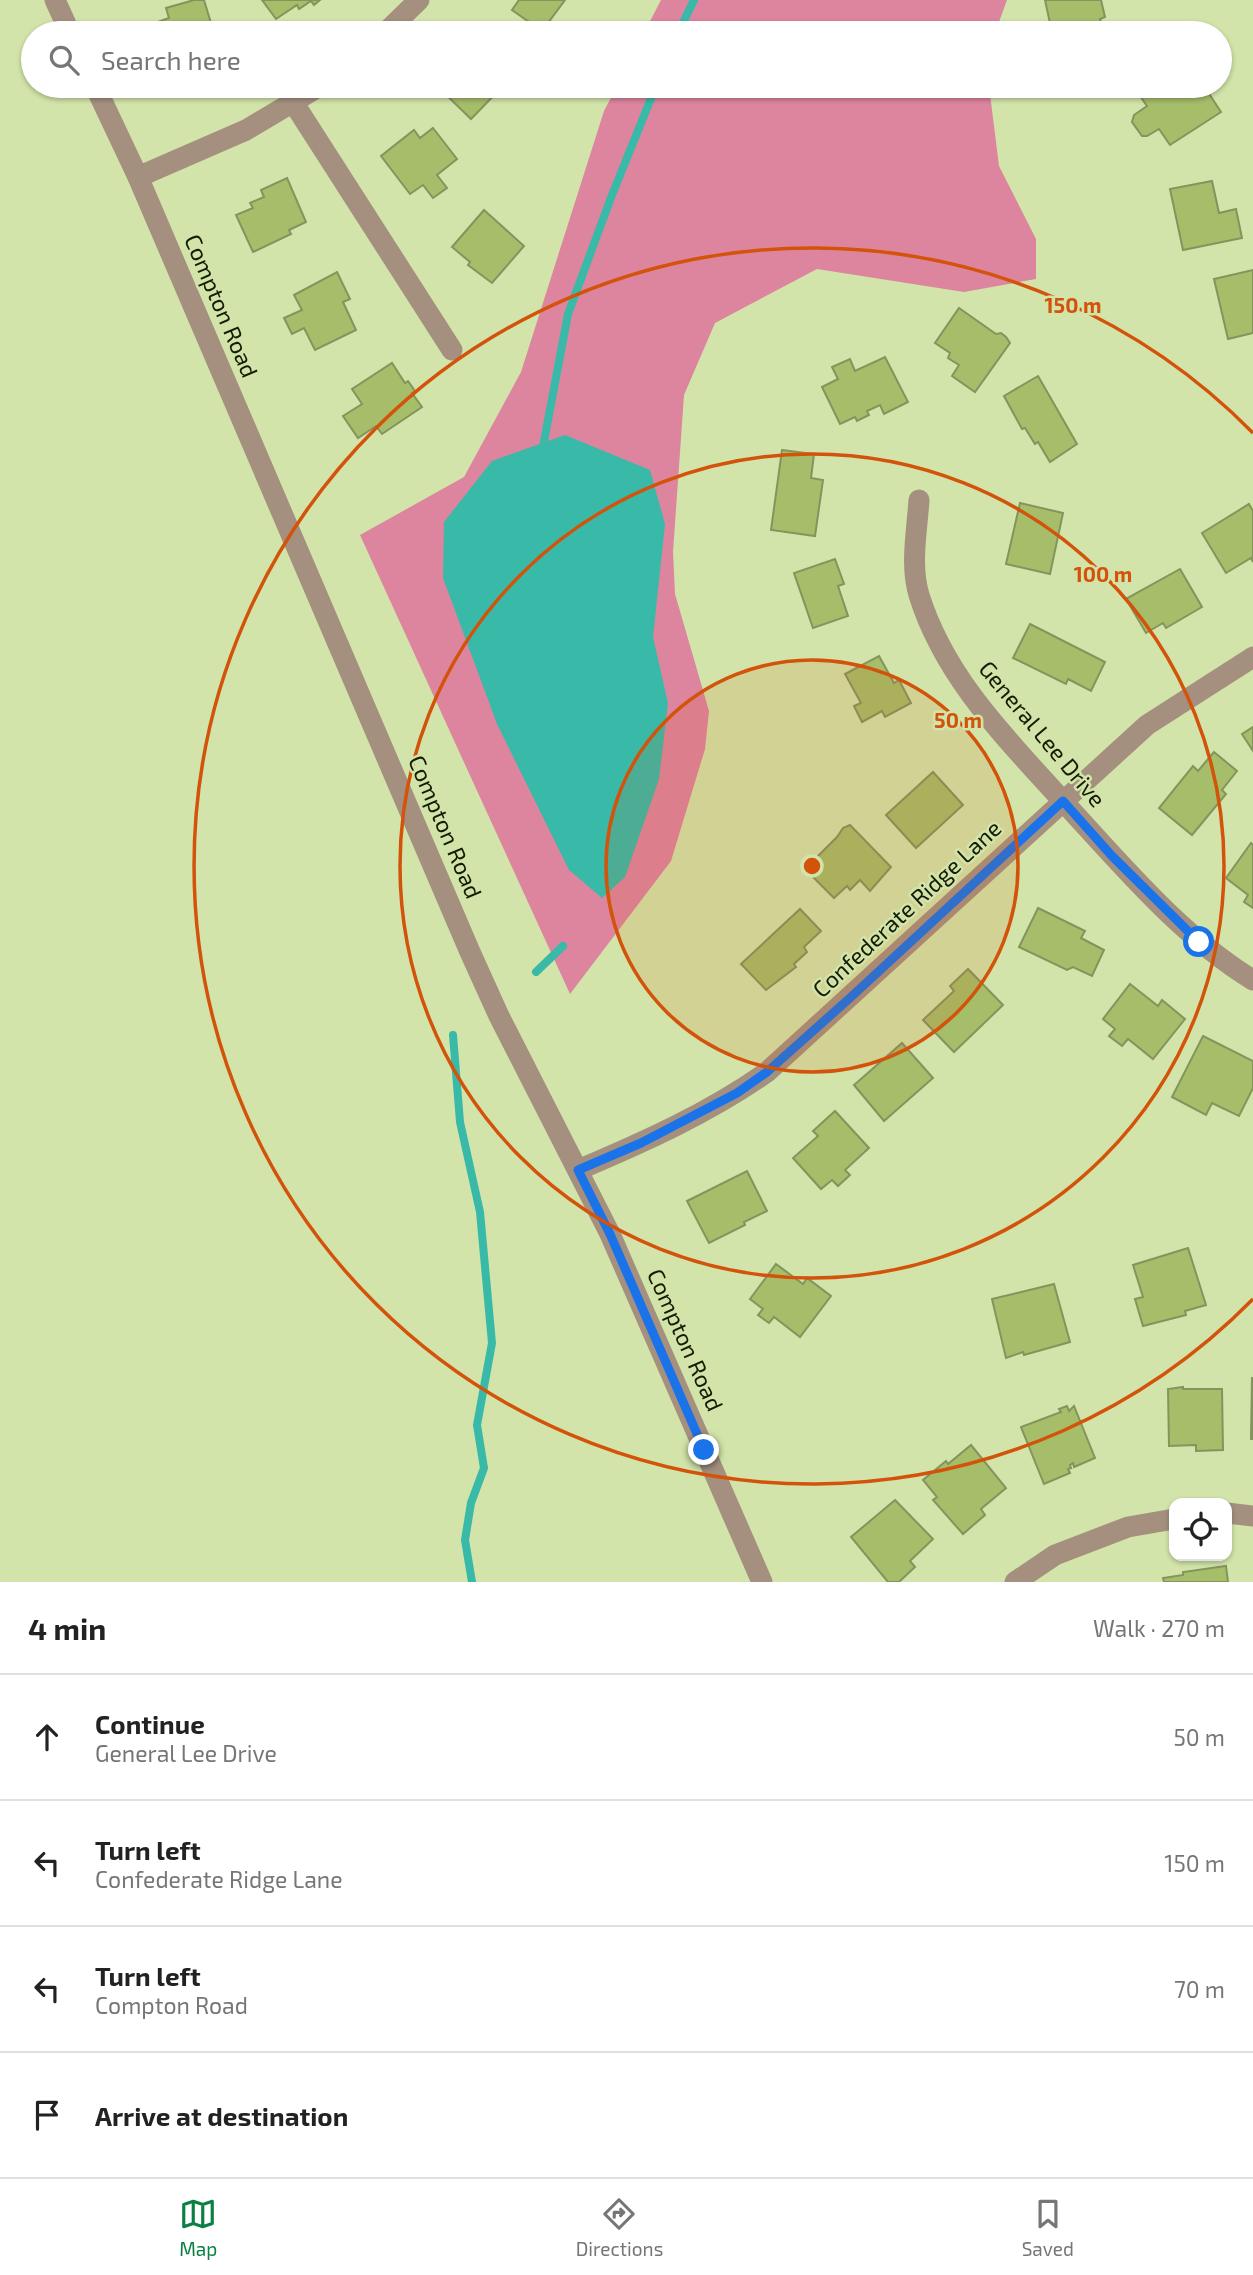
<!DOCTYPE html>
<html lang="en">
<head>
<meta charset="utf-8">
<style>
	:root { --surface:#fff; --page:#f2f2f2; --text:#222; --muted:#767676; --line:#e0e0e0; --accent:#0b8043 }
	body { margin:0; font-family:"Exo 2",sans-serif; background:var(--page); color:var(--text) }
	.controls { position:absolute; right:21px; bottom:21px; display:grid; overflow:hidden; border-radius:14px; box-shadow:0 2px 5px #0004 }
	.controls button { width:63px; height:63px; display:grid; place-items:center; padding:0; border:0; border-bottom:2px solid var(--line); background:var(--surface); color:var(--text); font:35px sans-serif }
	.stop { position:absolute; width:21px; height:21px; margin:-16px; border:5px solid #1a73e8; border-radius:50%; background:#fff }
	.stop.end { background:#1a73e8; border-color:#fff; box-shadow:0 2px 7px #0008 }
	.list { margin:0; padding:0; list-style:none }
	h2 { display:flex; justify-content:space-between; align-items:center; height:91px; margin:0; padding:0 28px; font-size:30px }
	h2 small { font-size:23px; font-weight:400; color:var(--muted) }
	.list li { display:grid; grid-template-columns:46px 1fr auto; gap:21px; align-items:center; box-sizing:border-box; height:126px; padding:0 28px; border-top:2px solid var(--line) }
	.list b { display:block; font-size:26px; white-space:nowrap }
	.list p { margin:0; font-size:23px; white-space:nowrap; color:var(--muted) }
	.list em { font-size:23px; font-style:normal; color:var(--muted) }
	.icon { flex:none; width:38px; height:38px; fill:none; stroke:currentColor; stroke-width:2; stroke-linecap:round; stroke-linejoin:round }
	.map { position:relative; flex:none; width:1253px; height:1582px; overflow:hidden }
	.search { position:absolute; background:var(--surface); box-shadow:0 2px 5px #0004; left:21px; right:21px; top:21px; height:77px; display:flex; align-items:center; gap:18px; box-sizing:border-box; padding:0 24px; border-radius:38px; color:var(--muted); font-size:26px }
	.sheet { height:595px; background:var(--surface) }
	nav { display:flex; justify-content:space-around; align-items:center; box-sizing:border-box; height:98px; border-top:2px solid var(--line); background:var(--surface); font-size:19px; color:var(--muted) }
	nav a { display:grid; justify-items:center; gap:4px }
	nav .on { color:var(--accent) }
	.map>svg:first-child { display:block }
</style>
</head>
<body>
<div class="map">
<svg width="1253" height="1582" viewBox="0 0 1253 1582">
	<rect width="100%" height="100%" fill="#d2e4a9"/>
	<g fill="#dd849e">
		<polygon points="661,0 1007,0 995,33 644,33"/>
		<polygon points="617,86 989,86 999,166 1036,239 1036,279 964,292 817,269 715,323 684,395 673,552 675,594 709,711 705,749 671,861 570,994 360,535 464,477 521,372 604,111"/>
	</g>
	<polygon fill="#39baa8" points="565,435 650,470 665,524 653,637 668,703 659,779 625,877 602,898 569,870 497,724 443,578 444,522 492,461"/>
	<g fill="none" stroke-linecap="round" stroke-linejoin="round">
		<g stroke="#39baa8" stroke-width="8">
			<polyline points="678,33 694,0"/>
			<polyline points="542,452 568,314 612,195 656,86"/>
			<polyline points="536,972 563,946"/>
			<polyline points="453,1035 460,1122 480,1212 492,1343 477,1425 484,1468 471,1503 465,1540 472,1582"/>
		</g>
	</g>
	<g fill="#a6bd69" stroke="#84945d" stroke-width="2">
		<polygon points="194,0 204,0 214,33 161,33 158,22 169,18 166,8"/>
		<polygon points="262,0 320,0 314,5 311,1 299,9 297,5 276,19"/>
		<polygon points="519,0 565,0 542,31 512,10"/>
		<polygon points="1045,0 1101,0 1105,17 1100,19 1104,33 1067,33 1065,24 1051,28"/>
		<polygon points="437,86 503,86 471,119"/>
		<polygon points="1143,86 1183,86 1189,95 1204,86 1221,112 1170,145 1159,129 1147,136 1142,136 1132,122 1134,115 1147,106 1136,90"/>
		<polygon points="433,128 457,159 437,175 447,188 433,198 423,185 410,194 381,156 414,130 420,138"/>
		<polygon points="287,178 306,222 289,230 291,234 253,252 236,215 253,208 250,203 264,197 261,190"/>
		<polygon points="1212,181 1219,213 1236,209 1242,238 1183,250 1170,189"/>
		<polygon points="484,210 524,246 492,283 468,265 470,262 452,247"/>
		<polygon points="1253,270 1253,333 1228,339 1214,279"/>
		<polygon points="337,272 350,299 343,302 356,330 315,350 304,328 292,334 284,318 302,310 294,295"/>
		<polygon points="959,308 996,334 1001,333 1006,337 1010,343 975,392 952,376 959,365 948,358 950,353 935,343"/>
		<polygon points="885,357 908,402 884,414 880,405 867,411 869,415 857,421 855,417 840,424 822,387 838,379 832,367 850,359 855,371"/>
		<polygon points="392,363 405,383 408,381 415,391 412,393 422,407 382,434 376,426 358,438 343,416 362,404 352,389"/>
		<polygon points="1038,376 1077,444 1050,462 1038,442 1035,444 1025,428 1022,429 1004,396"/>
		<polygon points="782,450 814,454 811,478 823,480 815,536 771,530"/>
		<polygon points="1020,503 1063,513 1050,574 1006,564"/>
		<polygon points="1249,504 1253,511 1253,562 1251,558 1226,573 1202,533"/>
		<polygon points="835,559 844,584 838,586 848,616 813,628 794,573"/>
		<polygon points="1180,569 1202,607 1166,628 1163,623 1146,633 1126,599"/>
		<polygon points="1030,624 1105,662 1091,691 1068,679 1066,684 1013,658"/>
		<polygon points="879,656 894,683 899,680 911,703 885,717 882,711 862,722 854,706 861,703 845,674"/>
		<polygon points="1253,727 1253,751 1242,734"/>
		<polygon points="1214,752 1237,771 1222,790 1226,794 1192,835 1159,808 1193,766 1198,771"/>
		<polygon points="933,772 963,805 916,848 886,815"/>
		<polygon points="850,825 891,867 870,891 860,880 850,890 847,886 834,898 805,869 837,837 843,828"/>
		<polygon points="1251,843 1253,845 1253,908 1244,902 1248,895 1226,878"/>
		<polygon points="1038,908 1085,931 1081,938 1104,950 1092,976 1073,967 1067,970 1019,947"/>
		<polygon points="800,909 821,931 804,947 807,952 794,964 796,967 766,990 741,964"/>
		<polygon points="968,969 1003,1005 954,1052 923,1020 954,991 950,986"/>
		<polygon points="1130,984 1158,1006 1162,1000 1185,1019 1153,1059 1128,1039 1122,1046 1109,1036 1115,1029 1103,1019"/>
		<polygon points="1203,1036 1253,1061 1253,1088 1239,1116 1212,1103 1206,1115 1172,1097"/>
		<polygon points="902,1043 933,1078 884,1121 854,1085"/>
		<polygon points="835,1111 869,1148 845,1170 850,1175 838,1186 832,1180 821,1189 793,1158 818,1136 813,1131"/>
		<polygon points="747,1171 767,1211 744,1222 745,1225 709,1243 687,1201"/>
		<polygon points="1188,1248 1206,1305 1185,1311 1186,1315 1143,1326 1135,1299 1143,1297 1133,1265"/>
		<polygon points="776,1264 803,1284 807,1278 831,1296 800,1337 774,1317 769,1323 758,1315 763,1309 750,1299"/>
		<polygon points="1054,1284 1070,1342 1024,1355 1023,1352 1006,1358 992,1299"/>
		<polygon points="1252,1378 1253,1378 1253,1439 1251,1439"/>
		<polygon points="1183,1387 1183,1389 1222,1389 1223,1450 1196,1451 1196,1445 1169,1446 1168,1389"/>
		<polygon points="1067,1406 1069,1411 1074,1406 1095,1458 1074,1467 1073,1463 1070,1465 1071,1468 1068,1469 1070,1473 1044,1484 1021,1427 1061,1412 1059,1409"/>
		<polygon points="971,1445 1006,1488 981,1509 985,1515 963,1534 933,1500 937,1497 923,1480 946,1461 948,1464"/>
		<polygon points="895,1500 933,1539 910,1561 915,1567 899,1582 888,1582 851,1537"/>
		<polygon points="1226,1566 1228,1582 1164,1582 1163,1578 1183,1575 1183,1572"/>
	</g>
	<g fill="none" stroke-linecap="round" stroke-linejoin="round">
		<g stroke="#a5907f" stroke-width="21">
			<polyline points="55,0 70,33"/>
			<polyline points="385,33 419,0"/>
			<polyline points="95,86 138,177 470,952 499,1016 610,1234 762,1582"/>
			<polyline points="293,102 452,350"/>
			<polyline points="138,177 246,130 320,86"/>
			<path d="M919,500C917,531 910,565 919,595C946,682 1013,745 1071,810C1126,870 1184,938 1253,980"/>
			<path d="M578,1170C644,1142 709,1113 767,1072L1147,725L1253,657"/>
			<polyline points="1227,1513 1253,1516"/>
			<polyline points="1015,1582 1055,1555 1128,1527 1174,1519"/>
		</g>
	</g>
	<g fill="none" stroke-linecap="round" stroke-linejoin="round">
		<polyline stroke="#1a73e8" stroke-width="9" points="704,1450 610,1234 578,1170 641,1143 737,1093 767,1072 851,997 1063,801 1112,856 1199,942"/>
	</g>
	<circle cx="812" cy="866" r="206" fill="#d3530b" fill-opacity=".12"/>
	<g fill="none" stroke="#d3530b" stroke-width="3.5">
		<circle cx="812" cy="866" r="206"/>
		<circle cx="812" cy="866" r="412"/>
		<path d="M1253 1299A618 618 0 1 1 1253 433"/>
	</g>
	<g text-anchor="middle" stroke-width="5" stroke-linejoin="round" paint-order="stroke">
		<g font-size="23" fill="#161b05" stroke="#d2e4a9">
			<text transform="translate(221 306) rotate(67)" y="8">Compton Road</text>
			<text transform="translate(1042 734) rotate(50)" y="8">General Lee Drive</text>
			<text transform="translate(445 827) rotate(67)" y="8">Compton Road</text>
			<text transform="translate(907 909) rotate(-43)" y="8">Confederate Ridge Lane</text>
			<text transform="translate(685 1340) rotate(66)" y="8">Compton Road</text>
		</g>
	</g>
	<circle cx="812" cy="866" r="10" fill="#d3530b" stroke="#d2e4a9" stroke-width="3.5"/>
	<g font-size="21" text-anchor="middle" font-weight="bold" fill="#d3530b" stroke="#d2e4a9" stroke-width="5" stroke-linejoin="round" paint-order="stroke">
		<text x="1073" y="313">150 m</text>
		<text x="1103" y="582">100 m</text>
		<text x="958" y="728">50 m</text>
	</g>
</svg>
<div class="controls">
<button><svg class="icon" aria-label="locate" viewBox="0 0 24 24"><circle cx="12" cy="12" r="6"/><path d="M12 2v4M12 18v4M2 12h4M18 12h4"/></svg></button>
</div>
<div class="stop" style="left:1199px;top:942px"></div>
<div class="stop end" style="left:704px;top:1450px"></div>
<div class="search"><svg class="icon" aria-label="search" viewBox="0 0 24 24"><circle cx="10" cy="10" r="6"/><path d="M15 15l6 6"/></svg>Search here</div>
</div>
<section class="sheet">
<h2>4 min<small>Walk · 270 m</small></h2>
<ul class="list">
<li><svg class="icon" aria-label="ahead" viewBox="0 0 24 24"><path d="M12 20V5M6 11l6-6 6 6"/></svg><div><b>Continue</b><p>General Lee Drive</p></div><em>50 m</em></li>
<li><svg class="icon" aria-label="left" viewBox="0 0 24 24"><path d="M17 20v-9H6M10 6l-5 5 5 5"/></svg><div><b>Turn left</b><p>Confederate Ridge Lane</p></div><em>150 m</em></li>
<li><svg class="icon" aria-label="left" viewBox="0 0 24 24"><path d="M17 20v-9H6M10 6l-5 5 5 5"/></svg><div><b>Turn left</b><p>Compton Road</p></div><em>70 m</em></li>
<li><svg class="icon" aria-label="arrive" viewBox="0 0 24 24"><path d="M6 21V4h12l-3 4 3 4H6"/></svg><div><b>Arrive at destination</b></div></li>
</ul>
</section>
<nav>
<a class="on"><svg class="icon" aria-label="map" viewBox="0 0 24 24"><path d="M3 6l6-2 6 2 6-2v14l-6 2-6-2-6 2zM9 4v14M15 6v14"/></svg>Map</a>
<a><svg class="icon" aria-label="directions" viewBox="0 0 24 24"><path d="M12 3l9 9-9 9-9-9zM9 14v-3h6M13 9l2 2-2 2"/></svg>Directions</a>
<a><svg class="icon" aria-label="saved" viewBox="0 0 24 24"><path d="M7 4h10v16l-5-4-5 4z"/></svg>Saved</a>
</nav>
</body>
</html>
